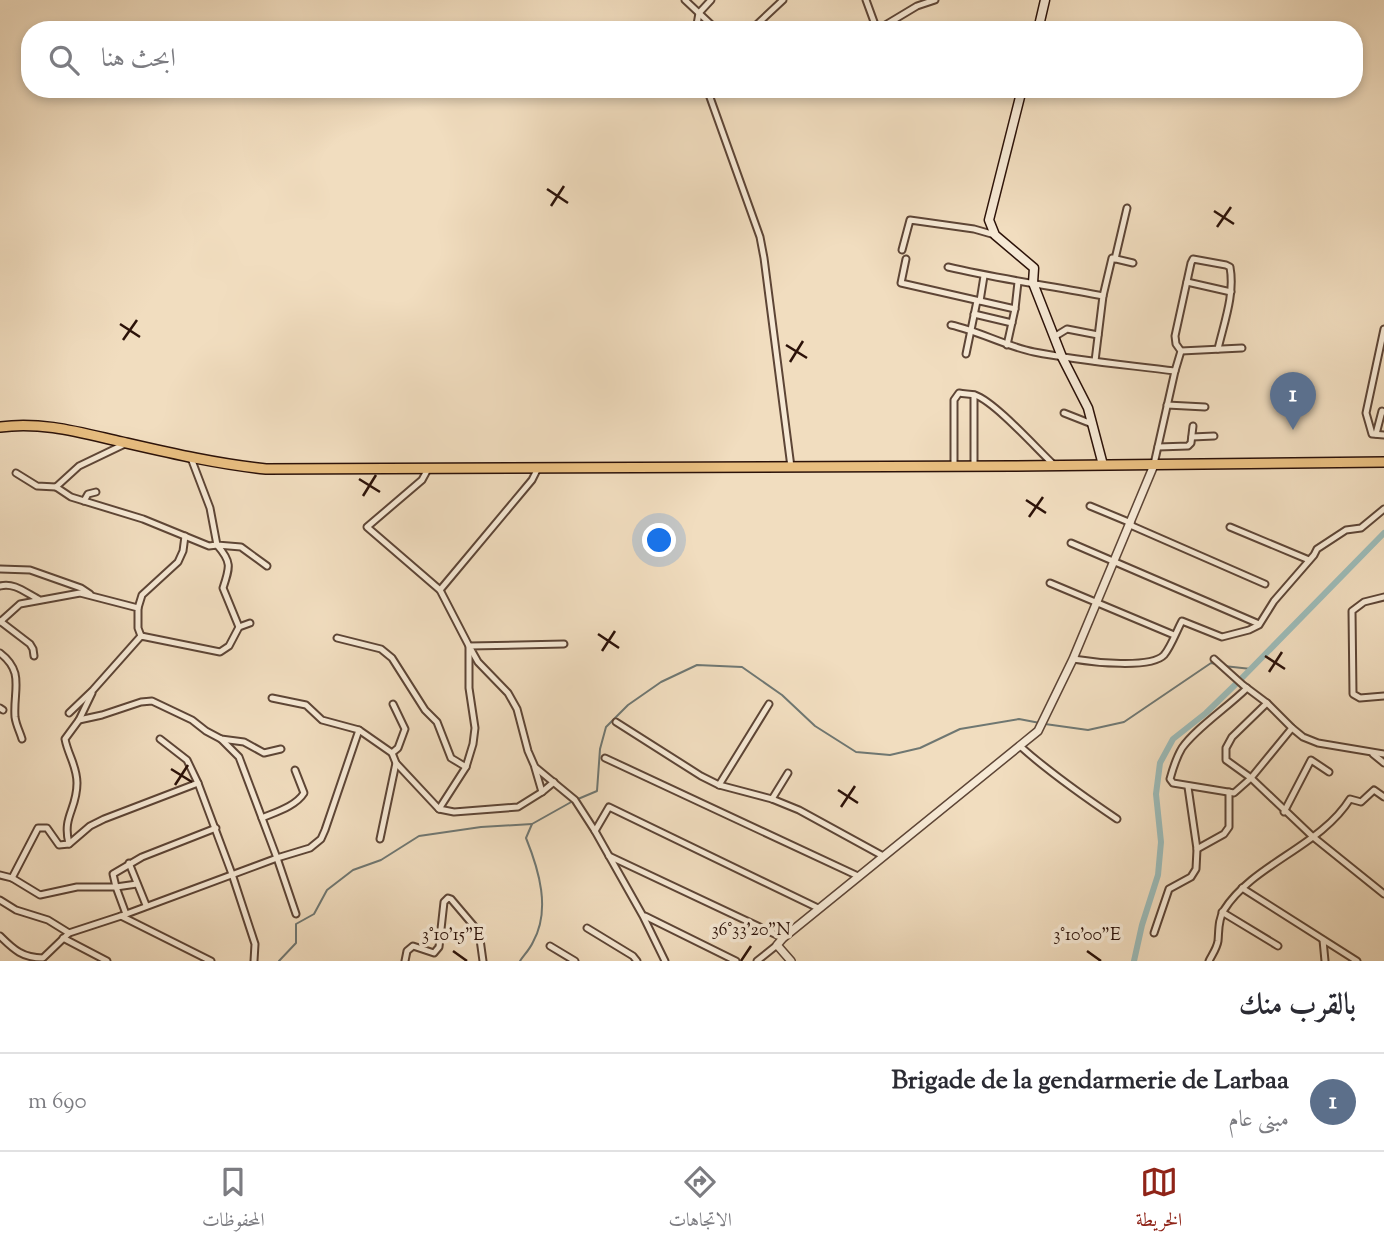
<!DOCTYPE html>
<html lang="ar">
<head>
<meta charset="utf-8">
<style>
	:root { --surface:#fff; --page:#f7f7f7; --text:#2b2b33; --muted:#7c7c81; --line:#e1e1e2; --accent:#8f2418 }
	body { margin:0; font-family:"Sorts Mill Goudy",Amiri,serif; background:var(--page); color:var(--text); direction:rtl }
	.you { position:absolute; left:660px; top:541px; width:24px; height:24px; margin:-18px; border:5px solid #fff; border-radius:50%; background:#1a73e8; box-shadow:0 0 0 10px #1a73e833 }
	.badge { display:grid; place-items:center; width:46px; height:46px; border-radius:50%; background:var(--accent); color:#fff; font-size:23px; font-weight:700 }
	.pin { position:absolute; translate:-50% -58px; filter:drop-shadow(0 2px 4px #0008) }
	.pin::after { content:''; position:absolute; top:37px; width:24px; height:21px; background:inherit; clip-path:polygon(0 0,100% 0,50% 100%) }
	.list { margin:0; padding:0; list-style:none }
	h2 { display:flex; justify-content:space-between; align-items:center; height:91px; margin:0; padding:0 28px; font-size:30px }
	h2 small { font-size:23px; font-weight:400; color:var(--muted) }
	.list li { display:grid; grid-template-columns:46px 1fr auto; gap:21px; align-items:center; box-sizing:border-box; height:98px; padding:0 28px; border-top:2px solid var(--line) }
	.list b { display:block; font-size:26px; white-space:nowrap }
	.list p { margin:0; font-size:23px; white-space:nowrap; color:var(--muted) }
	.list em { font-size:23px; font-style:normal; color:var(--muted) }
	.icon { flex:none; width:38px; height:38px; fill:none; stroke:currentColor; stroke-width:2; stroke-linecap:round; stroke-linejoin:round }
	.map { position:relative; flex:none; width:1384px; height:961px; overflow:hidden; direction:ltr }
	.search { position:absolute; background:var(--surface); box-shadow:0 4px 10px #0003; left:21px; right:21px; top:21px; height:77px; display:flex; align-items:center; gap:18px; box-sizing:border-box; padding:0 24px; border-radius:28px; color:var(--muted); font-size:26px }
	.sheet { height:189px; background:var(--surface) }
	nav { display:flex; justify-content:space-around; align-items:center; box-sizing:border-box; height:98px; border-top:2px solid var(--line); background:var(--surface); font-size:19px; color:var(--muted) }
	nav a { display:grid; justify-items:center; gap:4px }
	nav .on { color:var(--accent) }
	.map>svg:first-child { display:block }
</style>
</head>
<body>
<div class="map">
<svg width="1384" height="961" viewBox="0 0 1384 961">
	<rect width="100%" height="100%" fill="#f1ddbf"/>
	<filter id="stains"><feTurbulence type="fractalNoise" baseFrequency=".00286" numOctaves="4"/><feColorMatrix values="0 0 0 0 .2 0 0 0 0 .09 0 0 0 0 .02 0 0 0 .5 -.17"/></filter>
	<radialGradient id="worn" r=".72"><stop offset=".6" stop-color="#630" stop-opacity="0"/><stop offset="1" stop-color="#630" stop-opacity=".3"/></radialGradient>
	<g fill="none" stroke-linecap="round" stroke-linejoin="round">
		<g stroke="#6f7772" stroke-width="2">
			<polyline points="1224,666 1251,669"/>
			<polyline points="1045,724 1088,730 1124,722 1211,663 1216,664"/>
			<polyline points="578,799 597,791 600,749 606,727 628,705 661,682 697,665 742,667 782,695 815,726 856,752 890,755 920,748 960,729 1019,719 1040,723"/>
			<polyline points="279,961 296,943 296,924 314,914 327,890 353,870 381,860 419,836 481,827 532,824 573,801"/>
			<path d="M520,961C524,955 530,949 533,942C551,910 539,870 526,838L532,824"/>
		</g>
		<polyline stroke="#9cbbb8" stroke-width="6" points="1134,961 1142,925 1158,875 1161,842 1156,794 1160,763 1173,739 1206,713 1238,682 1384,533"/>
		<defs>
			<g id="minor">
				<polyline points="685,0 717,30"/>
				<polyline points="866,0 877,30"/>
				<polyline points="696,30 699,13 711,0"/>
				<polyline points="751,30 783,0"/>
				<polyline points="877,30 917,6 935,0"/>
				<polyline points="707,89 760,237 764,258 791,467"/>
				<polyline points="902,250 910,220 974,229 995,235"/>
				<polyline points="906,259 901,283 1015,309"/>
				<polyline points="1115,259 1127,208"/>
				<path d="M948,267C999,279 1051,286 1103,296"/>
				<polyline points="1187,282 1231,292"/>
				<polyline points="980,301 984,276"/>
				<polyline points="974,314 1012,323"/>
				<path d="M951,325C979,331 1005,346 1034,352C1080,361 1128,365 1175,371L1154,464"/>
				<polyline points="1384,329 1366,413 1372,434 1384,435"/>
				<polyline points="1054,337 1067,329 1098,335"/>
				<polyline points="1007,345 1015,309 1018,282"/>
				<polyline points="1181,351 1242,348"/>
				<polyline points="966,354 977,301"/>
				<polyline points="1095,361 1103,296 1112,258 1133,263"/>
				<path d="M1175,371L1181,351L1176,344L1175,336L1191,263L1193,259L1226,265L1230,267C1235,294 1224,323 1218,349"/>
				<polyline points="974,395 974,466"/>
				<polyline points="1167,405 1205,407"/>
				<polyline points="1064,413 1092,424"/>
				<polyline points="1376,434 1382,411 1384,412"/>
				<polyline points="1192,437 1214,436"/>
				<polyline points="1158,447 1188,446 1191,443 1193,426"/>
				<polyline points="191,458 210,508 217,545 241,547 267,566"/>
				<path d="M954,466V400L959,393C964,394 970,394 975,395C995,402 1036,448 1053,464"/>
				<polyline points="428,469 422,480 367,527 440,590 469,646 469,688 475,728 473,744 466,767 439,809"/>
				<polyline points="16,473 37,486 56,487 79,466 127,443"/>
				<path d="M56,487L71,497L143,519L209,546L217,545C232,562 230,567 223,588L239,627"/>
				<polyline points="84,501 88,494 96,492"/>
				<polyline points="1090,506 1131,523"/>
				<polyline points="1130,525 1265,584"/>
				<polyline points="1230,527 1309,560"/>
				<polyline points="1071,543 1259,624"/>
				<polyline points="0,569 30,570 81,588 90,594"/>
				<polyline points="1050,583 1174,635"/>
				<path d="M0,586C14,582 26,593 38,599"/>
				<polyline points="440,590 532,480 538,468"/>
				<polyline points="1384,597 1364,602 1352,611 1353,694 1360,698 1384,696"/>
				<polyline points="138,608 142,595 178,562 183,551 185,536"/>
				<polyline points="0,621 30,644 33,649 34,656"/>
				<polyline points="0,622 20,604 80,593 138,608 138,628 141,636"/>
				<polyline points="337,638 381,649 392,658 425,710 437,722 451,758 466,767"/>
				<polyline points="564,644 469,646 478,662 508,693 517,709 528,751 535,767 575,800 595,831 643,916 665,961"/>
				<path d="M0,653C25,672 13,690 15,717C16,725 20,732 22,739"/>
				<path d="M1073,659C1091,662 1151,669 1164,655C1171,647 1177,630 1182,621L1222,637L1249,630L1259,625L1274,601L1314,555L1317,549L1346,530L1361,528L1384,509"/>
				<polyline points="1214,659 1243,685 1267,703 1292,728 1303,737 1318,743 1384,754"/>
				<path d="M1247,688C1228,707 1196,728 1182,748C1176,758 1173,768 1170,779L1173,783L1234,793L1251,778L1292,728"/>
				<polyline points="272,698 306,705 322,720 359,730"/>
				<polyline points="1267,703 1232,737 1226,748 1226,760 1251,778 1312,836 1384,894"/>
				<polyline points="0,708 3,710"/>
				<polyline points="69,713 93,690 141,636 220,652 229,646 239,627 250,623"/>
				<polyline points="79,720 102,715 141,702 152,701 192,720 206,731 221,739 244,742 264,753 281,749"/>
				<polyline points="616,722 701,776 719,785 772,799 799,810 883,856"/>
				<polyline points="160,739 187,760 198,783 232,874 255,944 254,961"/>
				<polyline points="221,739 239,757 277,858 296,914"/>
				<path d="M1020,746C1050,773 1083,796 1117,819"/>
				<polyline points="392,753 396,763 439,809 454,812 518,807 542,792 554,782"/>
				<polyline points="1373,754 1384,763"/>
				<polyline points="605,758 858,876"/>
				<polyline points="535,768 542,792"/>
				<polyline points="719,785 769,704"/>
				<polyline points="772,799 788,773"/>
				<polyline points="1284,812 1311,760 1329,772"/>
				<path d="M262,818C276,812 296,806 304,793L295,770"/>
				<polyline points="595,831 609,807 818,908"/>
				<polyline points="380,839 396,763"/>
				<path d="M69,844C62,816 77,810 77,783C77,766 68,755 65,739L79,720L92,693"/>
				<polyline points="1197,849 1224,834 1229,827 1229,792"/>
				<polyline points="609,856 783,938"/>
				<polyline points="129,863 146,905"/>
				<polyline points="0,875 12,878 40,895 77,887 116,887 126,914"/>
				<polyline points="12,878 38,828 47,828 59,845 69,844 90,826 104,819 198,783"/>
				<polyline points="137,884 116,887 113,874 142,857 216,828"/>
				<polyline points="1242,888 1357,961"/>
				<polyline points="0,900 16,910 48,920 69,933 121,916 277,858 310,848 321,839 325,830 359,730 392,753 398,748 405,729 393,704"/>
				<polyline points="1222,912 1278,946"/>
				<polyline points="121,916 211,961"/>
				<polyline points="645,916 736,961"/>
				<polyline points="587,928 633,956 637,961"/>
				<polyline points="1154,933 1169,889 1191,877 1196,869 1197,849 1188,787"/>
				<path d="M0,936C14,950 23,958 43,958L69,933"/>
				<polyline points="63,938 107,961"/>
				<polyline points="1323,940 1325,961"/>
				<polyline points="550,946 575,961"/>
				<polyline points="405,961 407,951 413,946 434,953 439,947 444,902 448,898 451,899 479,932 483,961"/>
				<polyline points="757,961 777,945"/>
				<path d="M1209,961C1212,955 1217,948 1218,941C1219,931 1218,919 1224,910C1253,864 1321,846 1350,799L1361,802L1374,790L1384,797"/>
			</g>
			<polyline id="tertiary" points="791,961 777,945 783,938 1038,731 1073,659 1154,465"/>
			<g id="secondary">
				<polyline points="1038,30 1045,0"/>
				<polyline points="1022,89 989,220 995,235 1034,268 1033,283 1062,357 1088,408 1103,465"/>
			</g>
			<path id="primary" d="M0,427C42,421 82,433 122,442C170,453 217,464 266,469L1013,466L1384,462"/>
		</defs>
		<use href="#minor" stroke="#5d4536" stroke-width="9"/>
		<use href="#tertiary" stroke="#5d4536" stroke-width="10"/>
		<use href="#secondary" stroke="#2c1209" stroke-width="11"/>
		<use href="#primary" stroke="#2c1209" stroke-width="12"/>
		<use href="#minor" stroke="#f6e9d5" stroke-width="5"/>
		<use href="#tertiary" stroke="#f6e9d5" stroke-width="7"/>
		<use href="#secondary" stroke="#f6e9d5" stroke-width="8"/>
		<use href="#primary" stroke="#e8be80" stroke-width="9"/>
	</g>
	<path fill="none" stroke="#2c1209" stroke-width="2.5" d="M547,189L568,203M551,206L564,186M1214,211L1234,224M1217,227L1231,207M120,324L140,337M123,340L137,320M786,345L807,358M790,362L803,341M359,479L380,492M363,496L376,475M1026,500L1046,513M1029,517L1043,497M598,634L619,648M602,651L615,631M1265,656L1285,669M1269,672L1282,652M171,769L192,782M175,785L188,765M838,790L858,803M841,807L855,786M453,951L467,961M1087,951L1101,961M741,961L751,946"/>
	<g font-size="18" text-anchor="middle" fill="#2c1209" stroke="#f6e9d5" stroke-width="7" stroke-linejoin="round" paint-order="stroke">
		<text x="751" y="935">36°33'20"N</text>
		<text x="453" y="940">3°10'15"E</text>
		<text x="1087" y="940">3°10'00"E</text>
	</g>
	<rect width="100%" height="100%" filter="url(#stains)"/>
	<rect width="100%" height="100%" fill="url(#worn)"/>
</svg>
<div class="you"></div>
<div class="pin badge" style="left:1293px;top:430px;background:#5c6f8a">1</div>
<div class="search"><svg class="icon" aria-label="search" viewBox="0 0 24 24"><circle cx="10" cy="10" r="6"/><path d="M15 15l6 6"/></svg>ابحث هنا</div>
</div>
<section class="sheet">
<h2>بالقرب منك<small></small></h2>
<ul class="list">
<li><span class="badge" style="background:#5c6f8a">1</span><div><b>Brigade de la gendarmerie de Larbaa</b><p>مبنى عام</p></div><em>690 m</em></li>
</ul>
</section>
<nav>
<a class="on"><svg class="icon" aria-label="map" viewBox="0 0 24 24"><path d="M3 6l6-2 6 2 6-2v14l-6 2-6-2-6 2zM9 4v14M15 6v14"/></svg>الخريطة</a>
<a><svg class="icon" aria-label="directions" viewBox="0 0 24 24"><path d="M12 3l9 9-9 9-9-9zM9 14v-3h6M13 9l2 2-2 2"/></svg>الاتجاهات</a>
<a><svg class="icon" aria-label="saved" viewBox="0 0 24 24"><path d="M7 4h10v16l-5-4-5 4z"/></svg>المحفوظات</a>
</nav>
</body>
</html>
